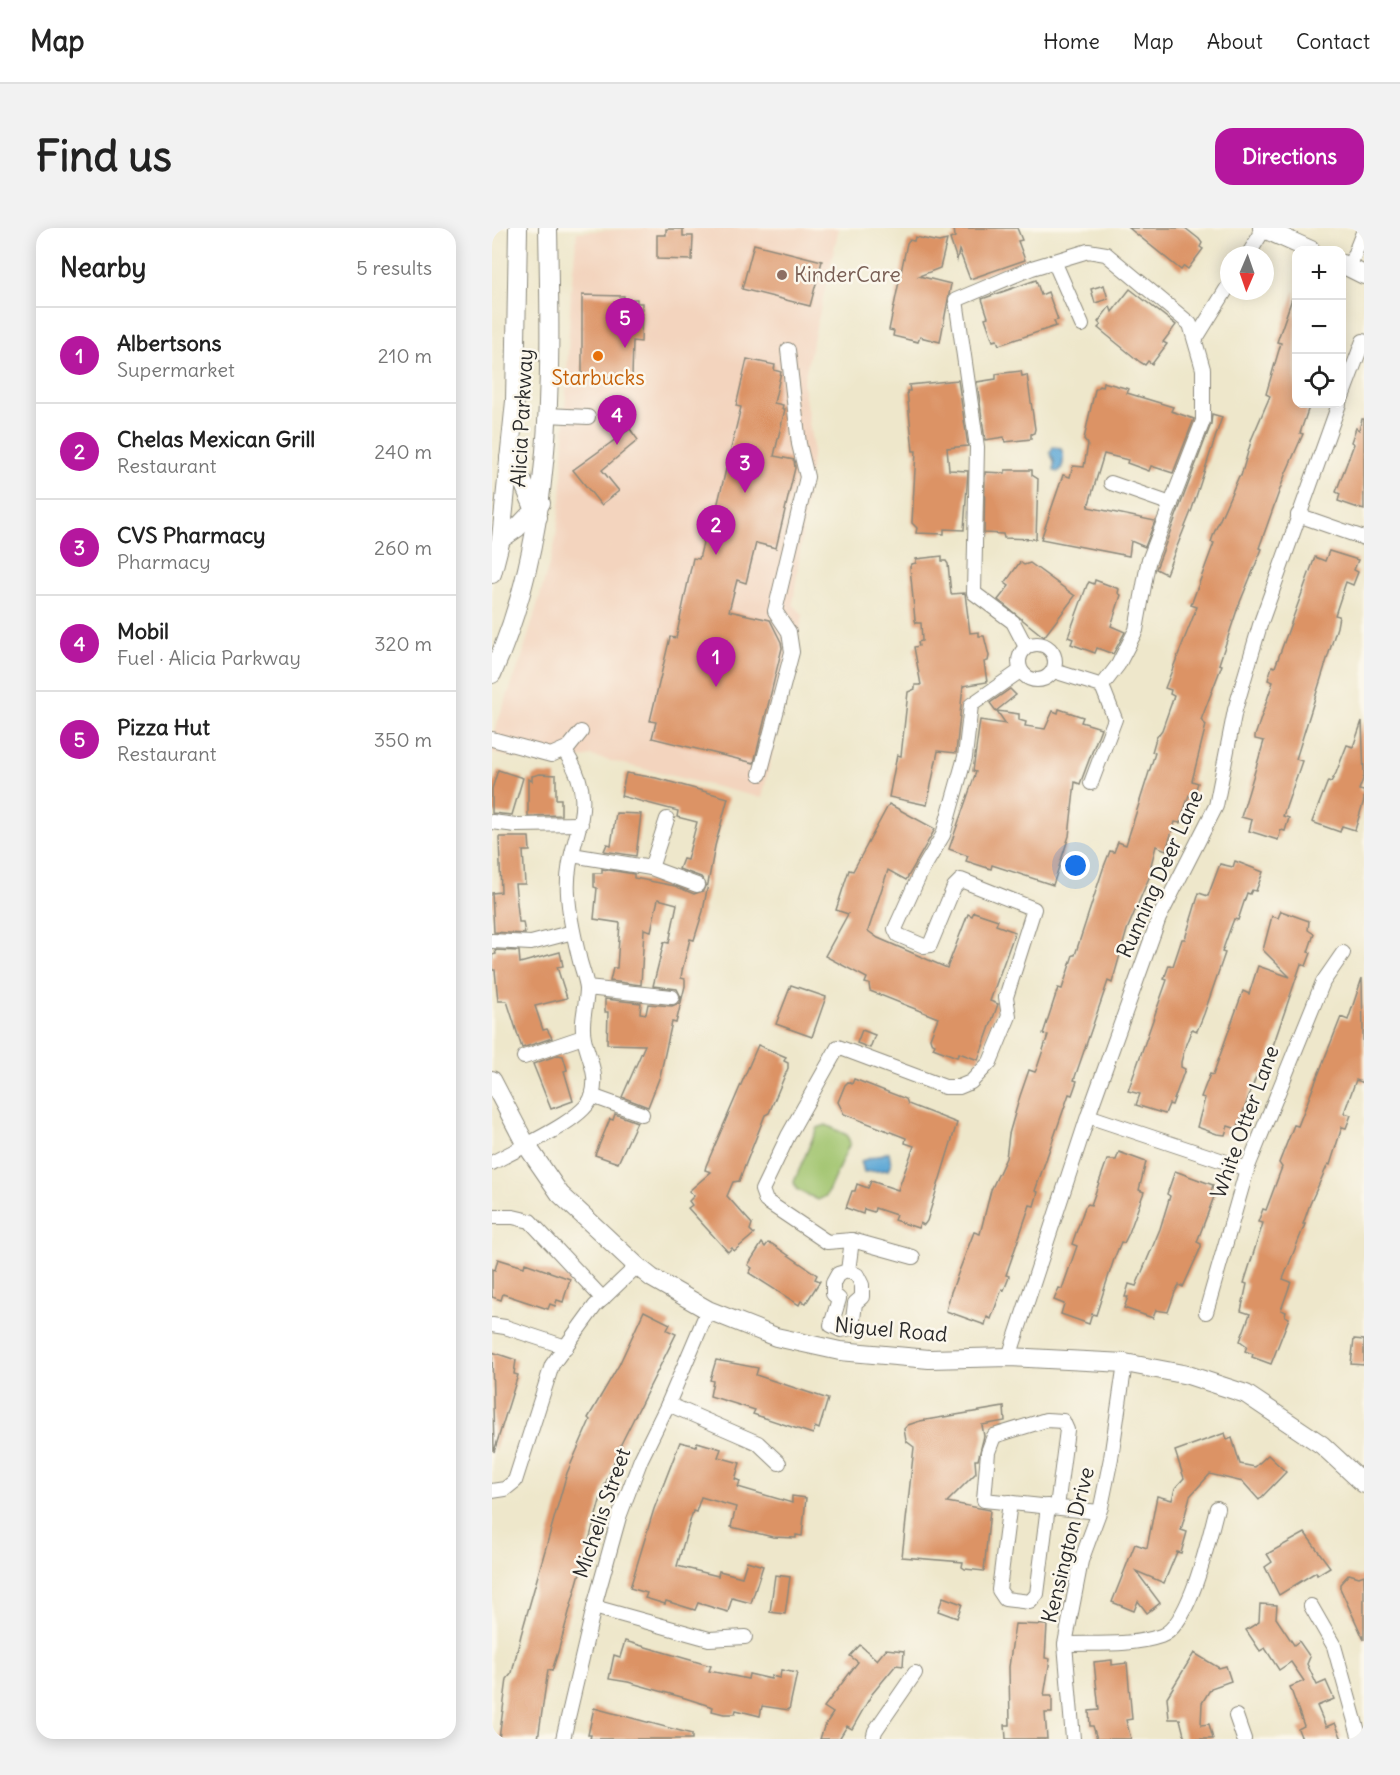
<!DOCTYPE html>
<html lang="en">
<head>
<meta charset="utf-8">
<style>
	:root { --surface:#fff; --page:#f2f2f2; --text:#222; --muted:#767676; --line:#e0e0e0; --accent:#b5179e }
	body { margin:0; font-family:Delius,sans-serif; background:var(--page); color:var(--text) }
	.controls { position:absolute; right:18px; top:18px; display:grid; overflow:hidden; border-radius:12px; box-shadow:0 3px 15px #0003 }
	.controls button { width:54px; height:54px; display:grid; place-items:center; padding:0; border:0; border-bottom:2px solid var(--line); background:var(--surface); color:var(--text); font:30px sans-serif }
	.compass { position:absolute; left:728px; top:18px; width:54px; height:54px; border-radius:50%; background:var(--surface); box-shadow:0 3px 15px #0003; rotate:182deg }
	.you { position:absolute; left:584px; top:638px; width:21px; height:21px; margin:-15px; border:4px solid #fff; border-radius:50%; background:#1a73e8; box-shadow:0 0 0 9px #1a73e833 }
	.badge { display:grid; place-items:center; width:39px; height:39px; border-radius:50%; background:var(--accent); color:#fff; font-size:20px; font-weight:700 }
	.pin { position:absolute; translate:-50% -50px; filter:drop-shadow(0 2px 3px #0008) }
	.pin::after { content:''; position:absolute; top:32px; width:21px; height:18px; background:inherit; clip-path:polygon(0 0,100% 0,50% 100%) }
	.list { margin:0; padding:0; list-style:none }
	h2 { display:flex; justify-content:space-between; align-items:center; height:78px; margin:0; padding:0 24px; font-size:26px }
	h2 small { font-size:20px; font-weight:400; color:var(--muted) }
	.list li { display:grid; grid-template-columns:39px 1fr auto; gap:18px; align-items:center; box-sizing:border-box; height:96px; padding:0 24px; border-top:2px solid var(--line) }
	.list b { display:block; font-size:22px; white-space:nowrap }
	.list p { margin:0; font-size:20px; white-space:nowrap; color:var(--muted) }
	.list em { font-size:20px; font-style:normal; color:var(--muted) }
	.icon { flex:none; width:33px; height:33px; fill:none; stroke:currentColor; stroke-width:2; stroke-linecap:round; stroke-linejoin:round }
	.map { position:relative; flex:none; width:872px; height:1511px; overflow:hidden; border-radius:18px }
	header { display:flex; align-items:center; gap:36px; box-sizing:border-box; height:84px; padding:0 30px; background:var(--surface); border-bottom:2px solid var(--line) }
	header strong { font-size:28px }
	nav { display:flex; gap:33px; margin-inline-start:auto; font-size:21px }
	.intro { display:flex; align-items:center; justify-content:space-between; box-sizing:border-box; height:144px; padding:0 36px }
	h1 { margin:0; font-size:42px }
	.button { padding:15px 27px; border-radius:18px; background:var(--accent); color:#fff; font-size:21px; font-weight:700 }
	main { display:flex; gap:36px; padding:0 36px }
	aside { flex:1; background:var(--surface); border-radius:18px; box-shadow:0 3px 15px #0003 }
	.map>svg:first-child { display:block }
</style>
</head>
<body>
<header>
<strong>Map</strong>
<nav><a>Home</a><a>Map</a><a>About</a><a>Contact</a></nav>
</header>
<div class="intro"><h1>Find us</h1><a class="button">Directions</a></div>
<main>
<aside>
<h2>Nearby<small>5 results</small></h2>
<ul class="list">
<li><span class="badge">1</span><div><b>Albertsons</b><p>Supermarket</p></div><em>210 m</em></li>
<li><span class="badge">2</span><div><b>Chelas Mexican Grill</b><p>Restaurant</p></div><em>240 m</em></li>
<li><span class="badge">3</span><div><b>CVS Pharmacy</b><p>Pharmacy</p></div><em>260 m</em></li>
<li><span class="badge">4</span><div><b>Mobil</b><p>Fuel · Alicia Parkway</p></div><em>320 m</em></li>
<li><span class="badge">5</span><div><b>Pizza Hut</b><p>Restaurant</p></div><em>350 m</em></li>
</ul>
</aside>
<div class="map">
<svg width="872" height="1511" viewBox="0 0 872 1511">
	<rect width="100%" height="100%" fill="#fbf7ec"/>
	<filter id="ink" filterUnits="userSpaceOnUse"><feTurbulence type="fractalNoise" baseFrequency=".0167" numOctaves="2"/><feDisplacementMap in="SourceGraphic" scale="12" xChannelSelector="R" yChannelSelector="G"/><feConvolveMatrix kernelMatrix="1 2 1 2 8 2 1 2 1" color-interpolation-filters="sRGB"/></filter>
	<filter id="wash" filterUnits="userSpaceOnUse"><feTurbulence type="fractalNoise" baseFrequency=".008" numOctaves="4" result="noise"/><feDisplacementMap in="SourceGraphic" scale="24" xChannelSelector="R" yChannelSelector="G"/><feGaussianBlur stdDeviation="1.35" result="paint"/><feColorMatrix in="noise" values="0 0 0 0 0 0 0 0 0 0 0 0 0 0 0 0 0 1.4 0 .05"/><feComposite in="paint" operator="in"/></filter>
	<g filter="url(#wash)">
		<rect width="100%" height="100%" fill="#eee7cb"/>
		<polygon fill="#f3d4be" points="152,0 347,0 311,156 321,220 301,376 311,387 270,570 99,528 60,537 0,525 0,509 30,429 63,316 69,270 79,62 85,4"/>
		<polygon fill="#a2c56f" stroke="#66784d" stroke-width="1.5" points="334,897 355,907 358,915 334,968 326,972 304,961 302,954 325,900"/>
		<g fill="#5da7d5" stroke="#446980" stroke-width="1.5">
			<path d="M561,219L569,221C573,227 572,240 566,244L562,243V233L558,225Z"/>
			<polygon points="397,924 399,936 396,942 372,944 369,933"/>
		</g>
		<g id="blocks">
			<g fill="#dc9365">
				<polygon points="462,0 525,0 530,12 526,13 533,32 478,51 467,22 465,32 458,11 463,9"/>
				<polygon points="637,0 693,0 707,11 710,15 708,19 711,21 696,41 692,38 689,42"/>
				<polygon points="174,1 191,1 191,8 201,8 200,32 165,31 165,7 174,7"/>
				<polygon points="423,9 447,14 455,12 448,40 427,48 459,56 448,114 428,109 426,114 401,108 402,103 397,102 415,15 417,12 422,13"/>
				<polygon points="262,16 330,33 318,78 250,61"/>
				<polygon points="544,52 549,67 556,64 566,92 562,93 564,98 507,117 505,112 501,113 493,90 496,89 490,71"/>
				<polygon points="612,57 616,71 603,75 599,61"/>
				<polygon points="638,61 684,97 671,114 675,116 660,136 656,133 653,137 648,134 606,100 609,97 606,94 618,78 620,84"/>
				<polygon points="803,62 804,176 818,176 808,205 811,206 793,247 767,320 770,321 746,379 727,436 730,437 709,492 714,497 700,553 706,555 701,569 697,567 688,595 683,594 674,622 664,618 659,637 662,638 635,702 620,755 616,753 582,852 585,853 580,867 577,866 543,963 546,964 542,978 538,977 514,1047 517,1048 516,1052 512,1062 510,1061 499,1091 495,1089 493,1097 454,1083 459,1064 482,1004 488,1006 499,962 514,930 517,906 528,868 537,842 543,844 545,840 556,807 551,806 566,760 570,761 581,727 583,727 611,641 618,623 622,624 626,614 634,617 663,525 660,524 664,510 670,502 682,468 678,466 679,462 673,460 705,379 699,377 722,315 719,314 722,305 747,248 749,248 760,210 778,168 774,166 789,115 785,114"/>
				<polygon points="90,67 132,68 132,71 145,71 145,75 150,75 149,114 141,113 140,150 90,148"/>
				<polygon points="255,131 283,137 282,142 289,144 282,175 291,177 290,181 293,181 282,228 302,232 303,240 284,320 264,315 254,355 245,352 237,383 278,392 289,414 290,420 262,535 160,510 164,494 158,493 178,409 184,410 201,330 207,331 214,303 224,305 229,284 224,283 249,179 244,178"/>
				<polygon points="529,143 530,148 535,147 543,201 542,205 539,206 539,211 513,214 512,209 493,212 485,154 504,151 504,146"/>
				<polygon points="466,152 476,218 455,220 457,242 476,243 472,302 452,301 452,306 424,305 425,300 420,295 424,223 421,223 415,163 418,163 417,157"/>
				<polygon points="611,154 637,161 635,165 681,179 679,183 702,191 681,245 659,238 657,243 635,235 636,232 612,226 596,279 663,293 653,319 639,313 637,328 549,311 571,247 578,249 581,238 592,239 596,216 592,211 599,179 603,162 607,158 610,159"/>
				<polygon points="720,186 730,189 700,281 674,346 664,341 719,196"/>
				<polygon points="870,191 872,191 872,282 846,273 848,266 844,264 862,216 859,214 864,200 867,202"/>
				<polygon points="138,201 146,212 110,242 127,263 109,277 81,242"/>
				<polygon points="513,242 540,242 540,247 546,251 544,311 512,310 511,306 492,305 493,244 513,245"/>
				<polygon points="837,323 866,332 862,342 866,344 861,357 854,354 843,387 847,388 845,399 804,531 810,533 791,588 797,590 793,603 789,602 786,612 757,603 760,592 749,589 772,513 763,511 763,508 781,454 776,452 780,438 783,439 823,329 833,333"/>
				<polygon points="450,328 450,333 454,333 456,336 459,366 473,365 478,405 487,404 487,408 492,408 497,428 496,433 492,434 495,454 471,458 464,525 446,523 435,577 397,569 405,527 409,528 416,464 423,461 423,457 429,457 422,419 427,418 426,414 430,413 429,395 424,395 423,392 418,339 420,336 424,335 424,331"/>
				<polygon points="528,334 532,337 538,335 583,368 552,409 506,372 517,358 513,355"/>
				<polygon points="603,352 627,361 626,365 629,367 619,398 633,404 621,426 605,420 603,425 579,416 581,411 576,409 595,357 597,354 602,356"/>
				<polygon points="518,461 524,467 504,483 498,475"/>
				<polygon points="567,481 591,489 589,494 609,500 588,556 583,554 577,608 561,657 500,637 499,641 474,633 476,628 457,621 484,544 481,543 488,492 514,496 505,483 527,486 527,492 534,494 533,498 553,501 561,483 566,485"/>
				<polygon points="870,493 872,548 867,562 872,563 872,572 863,602 850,598 848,604 820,594 836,553 839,554 844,545 855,517 861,519"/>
				<polygon points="6,542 31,550 20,587 0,585 0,561"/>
				<polygon points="134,545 164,550 236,570 223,618 211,683 202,712 198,711 190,743 189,750 193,751 193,758 185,791 184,795 180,794 168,848 156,879 130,869 153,817 115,816 116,784 113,784 113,771 149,775 148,785 154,786 156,776 180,778 187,775 189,769 185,761 161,758 172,714 177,715 185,676 166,671 159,703 152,701 149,757 118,753 121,740 125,740 128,695 102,691 105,660 102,659 102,645 110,645 110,641 142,646 142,650 183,658 202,666 211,663 214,656 209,649 187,641 191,631 195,632 205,594 185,589 186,583 129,568"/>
				<polygon points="48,546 64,547 64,571 69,571 69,587 36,588 36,551 40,553 40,548"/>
				<polygon points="397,576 443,601 414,652 396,642 376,703 386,710 455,740 476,686 480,688 482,684 506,692 504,697 523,704 498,773 506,776 486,832 467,825 465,829 441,820 443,816 439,814 438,810 446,790 378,763 377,756 373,755 375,750 333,728 356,686 344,682 357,642 361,643"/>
				<polygon points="124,585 149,586 144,628 112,623 115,616 119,617"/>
				<polygon points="7,609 37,609 38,623 31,623 33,656 23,656 27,694 31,694 33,706 2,704 0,665 9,664"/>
				<polygon points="743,633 771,644 764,663 760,662 758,666 755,665 746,692 742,691 737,704 730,724 733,725 712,786 705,803 700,801 694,816 689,834 689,839 693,841 680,877 677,876 673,886 644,877 648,866 636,863 675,752 672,751 676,740 677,737 681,738 690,711 693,711 707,665 716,668 728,636 741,639"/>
				<polygon points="789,683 817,693 816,702 822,706 816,724 819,725 814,738 809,736 772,844 769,847 765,846 745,901 736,898 733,907 725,906 705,899 713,870 709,869 718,846 721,847 751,763 757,766 766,738 798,749 771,722 780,688 786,690"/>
				<polygon points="3,722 27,723 28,735 68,724 71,738 65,739 75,770 43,778 51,802 55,801 60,810 30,820 15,773 6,773 3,742 0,742 0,727 4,726"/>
				<polygon points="870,750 872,855 864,852 852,885 859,887 854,900 850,899 838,937 836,936 818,976 811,996 813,996 791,1051 799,1054 789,1082 794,1084 793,1088 797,1090 779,1136 760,1129 761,1126 753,1123 755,1118 748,1113 758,1086 749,1083 755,1056 752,1055 771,995 766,994 771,981 774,982 790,939 787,935 802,897 806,898 849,789 856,792"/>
				<polygon points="299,757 334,769 320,809 284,796"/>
				<polygon points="370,802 383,807 378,820 365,815"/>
				<polygon points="266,817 294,829 292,833 296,835 296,840 277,885 273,887 247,953 241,954 235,968 260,996 258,1002 262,1006 242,1023 240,1020 236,1024 196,980 200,977 197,973 202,968 197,963 219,944 213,942 214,938"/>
				<polygon points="66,827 71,828 74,838 75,842 72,843 81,873 59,881 41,836"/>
				<polygon points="362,851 414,871 416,876 465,895 435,993 432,997 428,995 426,1000 402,992 404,987 383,980 382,984 372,981 371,986 354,980 360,963 363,963 365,956 376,960 379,953 406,962 422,918 413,915 414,910 352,886 346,874 353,857 356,854 360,856"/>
				<polygon points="123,886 145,894 126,935 103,927 118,891 121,892"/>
				<polygon points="627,924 654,934 647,962 652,964 637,1005 632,1015 629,1014 622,1031 604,1087 600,1086 597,1096 569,1086 572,1076 562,1072 567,1060 570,1061 585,1018 580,1016 593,979 596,976 599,977 615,932 624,932"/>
				<polygon points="683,943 721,957 719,964 723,966 705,1014 709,1016 709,1019 691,1059 687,1057 683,1064 676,1084 664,1082 661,1090 632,1080 636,1069 633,1069 637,1056 644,1058 668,1001 678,968 675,966"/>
				<polygon points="270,1015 273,1019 276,1015 280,1016 325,1047 323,1051 328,1053 314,1075 309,1073 307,1077 257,1045 260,1040 256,1037"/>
				<polygon points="6,1031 32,1039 33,1035 78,1051 71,1074 65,1072 63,1078 58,1076 56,1081 11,1066 9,1072 0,1069 0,1041 3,1042"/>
				<polygon points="152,1083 178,1096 175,1102 184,1106 129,1216 111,1262 66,1424 60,1443 56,1442 46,1511 7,1511 15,1451 20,1445 29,1407 75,1245 98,1192 96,1190 127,1137"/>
				<polygon points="862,1111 872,1112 872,1137 859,1136"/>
				<polygon points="0,1124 24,1132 22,1146 26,1147 2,1224"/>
				<polygon points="224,1132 266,1140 264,1147 336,1171 327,1201 323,1199 321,1206 261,1186 263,1182 218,1168 221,1153 218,1152"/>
				<polygon points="512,1179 513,1193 490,1197 492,1208 486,1232 483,1232 484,1245 455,1274 498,1282 492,1343 473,1341 470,1339 471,1334 410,1329 422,1219 414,1213 412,1201 416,1197 428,1193"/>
				<polygon points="733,1205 735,1212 740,1210 748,1236 763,1239 776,1227 794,1244 767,1272 751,1254 718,1246 698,1268 689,1302 695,1304 689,1325 685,1324 672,1355 644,1343 668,1375 655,1385 646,1373 642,1383 620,1374 643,1316 655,1320 665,1268 680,1272 683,1260 692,1250 683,1223"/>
				<polygon points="188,1214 204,1218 205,1214 229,1221 226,1229 248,1235 243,1251 248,1253 246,1259 300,1275 300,1268 314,1270 310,1308 304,1307 304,1310 281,1309 239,1299 244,1279 209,1269 204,1284 201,1283 185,1338 226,1348 227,1343 250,1349 255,1333 271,1338 259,1375 240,1370 236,1384 206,1375 203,1382 174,1373 173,1376 153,1370 155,1365 138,1360 162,1281"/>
				<polygon points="813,1305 838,1339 825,1347 824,1344 787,1367 773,1339 780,1334 775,1326"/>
				<polygon points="857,1346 867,1349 872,1347 872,1412 848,1360 848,1356"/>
				<polygon points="283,1347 298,1349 293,1386 278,1384"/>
				<polygon points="451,1369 470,1376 465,1390 446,1383"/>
				<polygon points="768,1376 785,1377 784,1390 802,1417 807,1413 818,1429 815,1436 825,1457 834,1453 842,1471 825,1478 834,1499 843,1495 850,1511 810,1511 806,1501 812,1498 798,1459 812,1453 799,1434 787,1442 773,1420 768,1423 754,1402 767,1394"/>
				<polygon points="523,1396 555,1397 553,1430 558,1431 552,1468 560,1468 560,1485 553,1485 555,1511 514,1511 513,1497 518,1497 517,1439"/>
				<polygon points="133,1413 219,1438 217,1443 256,1451 257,1446 279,1451 279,1448 288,1450 289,1442 305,1445 297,1482 270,1478 268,1488 244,1482 243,1486 232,1486 220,1483 221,1479 193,1470 136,1454 117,1451 122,1427 128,1429"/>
				<polygon points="368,1417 385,1432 394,1421 412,1423 411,1438 404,1437 380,1466 360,1501 355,1498 347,1511 328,1511 332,1499 341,1485 332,1479 366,1434 358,1428"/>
				<polygon points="702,1425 727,1440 734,1438 739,1453 719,1460 710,1475 709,1497 717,1496 721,1511 693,1511 688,1491 677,1491 675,1469"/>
				<polygon points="620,1432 620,1437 635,1435 640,1491 634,1492 639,1511 605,1511 601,1498 598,1498 597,1483 607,1482 602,1434"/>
				<polygon points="102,1480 200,1506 200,1511 98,1511 99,1507 96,1507"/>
			</g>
		</g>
	</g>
	<g filter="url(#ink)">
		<use href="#blocks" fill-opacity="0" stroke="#8c897b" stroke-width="1.5"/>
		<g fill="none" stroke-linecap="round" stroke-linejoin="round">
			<defs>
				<g id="minor">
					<polyline points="756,27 772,1"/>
					<polyline points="562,33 590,97"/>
					<polyline points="857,40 872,2"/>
					<polyline points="703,112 737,57"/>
					<polyline points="850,169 871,113"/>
					<polyline points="55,187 96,189"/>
					<polyline points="619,255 679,276"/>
					<polyline points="806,287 872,310"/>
					<circle cx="545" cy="434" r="18"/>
					<polyline points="534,419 521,394 482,365 485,219 464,72 540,40 596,23 614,26 698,96 711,141 711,193 656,335 644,402 626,437 610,458 562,443"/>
					<polyline points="0,511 59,527 77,519 89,504"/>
					<polyline points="268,546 300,424 297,404 283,383 315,249 307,216 296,122"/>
					<polyline points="599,555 623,491 610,458"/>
					<polyline points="0,594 24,597 89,596"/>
					<polyline points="80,627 159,640 205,657"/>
					<polyline points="159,640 175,591"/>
					<polyline points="0,713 39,715 81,704"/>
					<polyline points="95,760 180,769"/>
					<polyline points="32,829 91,809"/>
					<polyline points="100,868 150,886"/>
					<polyline points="596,888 755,941"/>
					<path d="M0,935C24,921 93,892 100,868C107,846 96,830 92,810C88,794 95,776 95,760C94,750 89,739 87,729C82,709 77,688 76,666C72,608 113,582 72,522"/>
					<polyline points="0,989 21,989 38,993 111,1071"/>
					<polyline points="360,1012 335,1014 274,973 270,962 296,908 346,819 453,859 467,859 479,854 498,834 517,788 514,769 542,681 469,652 462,659 438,717 432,718 406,707 403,701 428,646 451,607 473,529 479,477 528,443"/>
					<polygon points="356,1043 365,1047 370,1057 370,1069 363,1075 360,1100 349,1102 339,1097 347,1071 341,1066 341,1055 346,1046"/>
					<polyline points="356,1043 360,1012 421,1029"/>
					<polyline points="714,1084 755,941 831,754 851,725"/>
					<polyline points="0,1097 13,1099 74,1119"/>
					<polyline points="517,1129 596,888 667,690 724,578 743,482 768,397 847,176"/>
					<polyline points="176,1176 266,1215 287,1235"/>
					<polyline points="0,1263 13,1261 23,1253 60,1137 103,1078 145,1038"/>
					<polyline points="518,1274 507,1362 513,1371 538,1374 545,1366 556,1278"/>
					<polyline points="565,1279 575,1202 571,1193 554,1192 502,1208 496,1224 492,1272 607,1284"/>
					<polyline points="819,1378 842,1418 868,1511"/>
					<polyline points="102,1379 217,1411 253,1409"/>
					<path d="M573,1416C604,1415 640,1418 669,1408C699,1397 717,1308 725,1280"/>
					<polyline points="744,1488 752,1511"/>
					<polyline points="71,1511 102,1379 127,1289 149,1231 176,1176 216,1082"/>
					<polyline points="381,1511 383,1503 423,1445"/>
					<polyline points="581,1511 573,1416 589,1333 609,1279 619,1230 633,1135"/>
				</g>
				<g id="major">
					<polyline points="770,0 819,22"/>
					<polyline points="850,36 872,47"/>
					<polyline points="17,230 30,252 46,289"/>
					<polyline points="9,311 25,300 49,275"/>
					<polyline points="0,346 9,311 23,173 26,0"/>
					<path d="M0,446C63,307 59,150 56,0"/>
					<polyline points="0,852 33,915 68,966 145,1038 160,1050 216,1082 284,1109 348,1123 437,1131 517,1129 633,1135 696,1147 754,1166 830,1217 872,1256"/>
				</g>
			</defs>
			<use href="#minor" stroke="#8c897b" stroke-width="16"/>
			<use href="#major" stroke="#8c897b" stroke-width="20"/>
			<use href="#minor" stroke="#fff" stroke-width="14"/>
			<use href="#major" stroke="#fff" stroke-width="18"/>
		</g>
	</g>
	<circle fill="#8d6e63" stroke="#fbf7ec" stroke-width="2" cx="290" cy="47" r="6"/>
	<circle fill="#e8710a" stroke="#fbf7ec" stroke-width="2" cx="106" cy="128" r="6"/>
	<g text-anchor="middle" stroke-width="5" stroke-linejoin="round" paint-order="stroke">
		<g font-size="21" fill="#785e54" stroke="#fbf7ec" text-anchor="start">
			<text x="302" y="54">KinderCare</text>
		</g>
		<g font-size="21" fill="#c56008" stroke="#fbf7ec">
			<text x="106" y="157">Starbucks</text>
		</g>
		<g font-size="21" fill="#2b2b2b" stroke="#fbf7ec">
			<text transform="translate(30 190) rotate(-87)" y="7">Alicia Parkway</text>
			<text transform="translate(668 646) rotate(-66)" y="7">Running Deer Lane</text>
			<text transform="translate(753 894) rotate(-70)" y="7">White Otter Lane</text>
			<text transform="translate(399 1102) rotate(5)" y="7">Niguel Road</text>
			<text transform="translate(110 1285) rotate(-71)" y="7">Michelis Street</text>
			<text transform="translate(576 1317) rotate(-76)" y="7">Kensington Drive</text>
		</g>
	</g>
</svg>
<div class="controls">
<button>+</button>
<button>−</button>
<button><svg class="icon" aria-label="locate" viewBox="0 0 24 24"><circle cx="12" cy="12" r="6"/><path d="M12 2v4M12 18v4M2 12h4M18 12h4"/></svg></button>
</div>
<svg class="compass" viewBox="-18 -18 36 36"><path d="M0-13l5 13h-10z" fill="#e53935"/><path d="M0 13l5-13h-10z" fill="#767676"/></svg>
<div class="you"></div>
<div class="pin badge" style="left:224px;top:459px">1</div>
<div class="pin badge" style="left:224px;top:327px">2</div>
<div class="pin badge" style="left:253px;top:265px">3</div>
<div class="pin badge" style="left:125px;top:217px">4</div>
<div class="pin badge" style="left:133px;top:120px">5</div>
</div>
</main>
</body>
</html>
